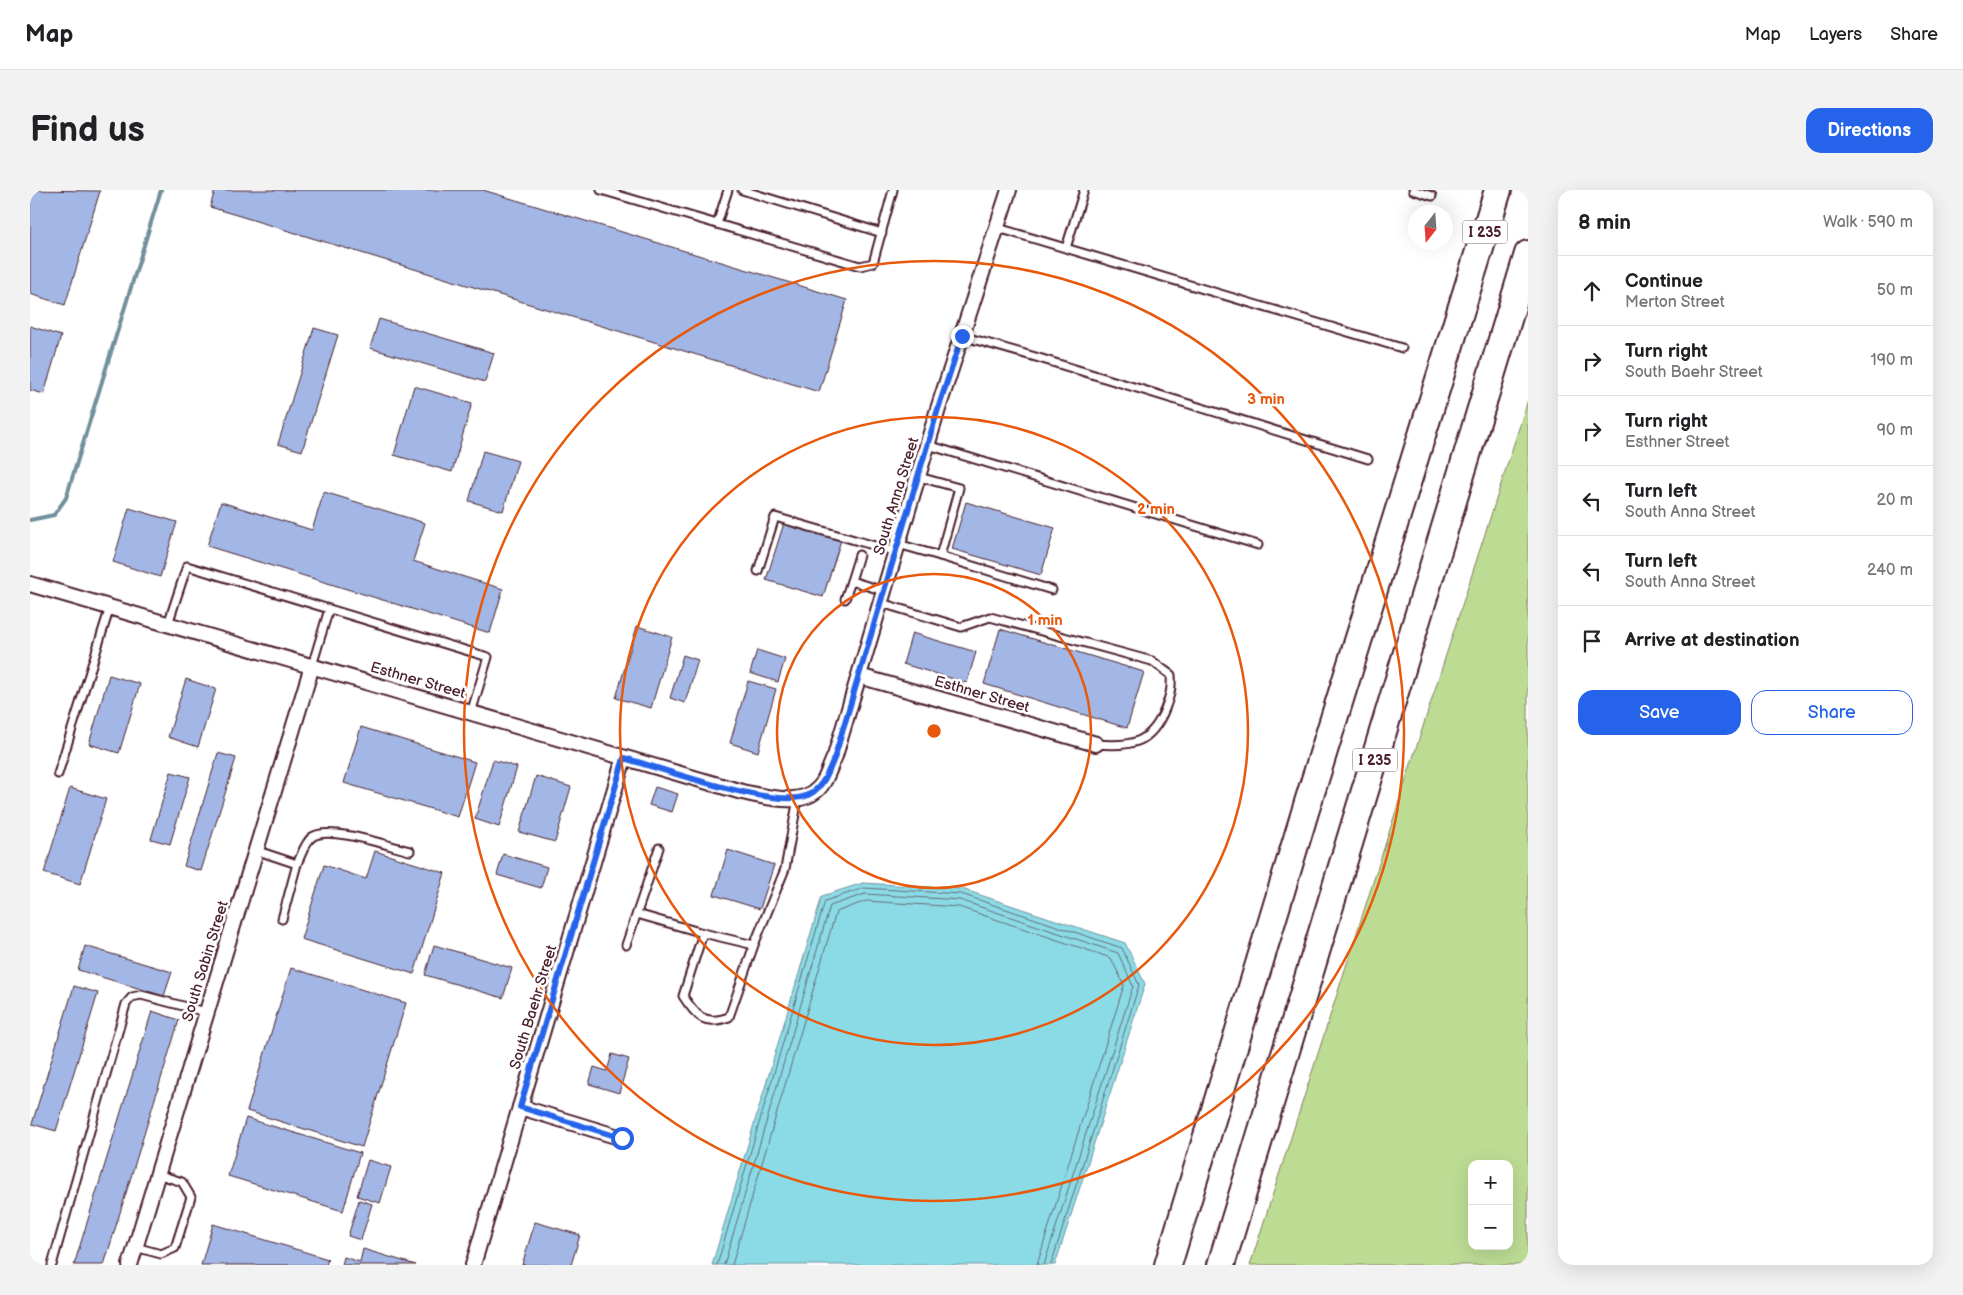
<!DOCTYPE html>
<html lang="en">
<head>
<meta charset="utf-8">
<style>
	:root { --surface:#fff; --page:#f2f2f2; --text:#202124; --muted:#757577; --line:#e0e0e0; --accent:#2563eb }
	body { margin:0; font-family:"Balsamiq Sans",sans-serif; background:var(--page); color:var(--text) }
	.controls { position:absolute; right:15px; bottom:15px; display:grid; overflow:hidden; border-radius:10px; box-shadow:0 5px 20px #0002 }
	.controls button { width:45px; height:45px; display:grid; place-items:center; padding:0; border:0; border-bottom:1px solid var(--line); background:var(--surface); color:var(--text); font:25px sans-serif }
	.compass { position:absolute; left:1378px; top:15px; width:45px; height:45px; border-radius:50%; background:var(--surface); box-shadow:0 5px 20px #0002; rotate:197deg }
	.stop { position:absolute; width:15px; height:15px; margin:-11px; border:4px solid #2563eb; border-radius:50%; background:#fff }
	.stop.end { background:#2563eb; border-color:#fff; box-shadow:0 1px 5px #0008 }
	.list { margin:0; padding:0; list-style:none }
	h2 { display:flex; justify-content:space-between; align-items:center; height:65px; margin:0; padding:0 20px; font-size:21px }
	h2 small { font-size:16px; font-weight:400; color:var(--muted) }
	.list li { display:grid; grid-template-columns:32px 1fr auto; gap:15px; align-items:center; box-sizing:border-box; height:70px; padding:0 20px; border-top:1px solid var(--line) }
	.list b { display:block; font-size:19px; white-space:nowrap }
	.list p { margin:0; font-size:16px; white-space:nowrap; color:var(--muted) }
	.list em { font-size:16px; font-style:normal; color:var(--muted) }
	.actions { display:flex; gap:10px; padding:15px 20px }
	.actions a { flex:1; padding:11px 0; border:1px solid var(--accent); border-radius:15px; text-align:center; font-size:18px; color:var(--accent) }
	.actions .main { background:var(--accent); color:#fff }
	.icon { flex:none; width:28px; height:28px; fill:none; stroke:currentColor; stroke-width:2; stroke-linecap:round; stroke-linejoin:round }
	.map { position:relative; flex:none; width:1498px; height:1075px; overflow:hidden; border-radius:15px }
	header { display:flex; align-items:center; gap:30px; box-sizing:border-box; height:70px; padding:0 25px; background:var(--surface); border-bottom:1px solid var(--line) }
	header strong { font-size:24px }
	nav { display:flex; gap:28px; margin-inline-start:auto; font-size:18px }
	.intro { display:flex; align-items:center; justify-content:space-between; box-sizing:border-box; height:120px; padding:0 30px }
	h1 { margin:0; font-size:35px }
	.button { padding:12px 22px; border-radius:15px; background:var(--accent); color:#fff; font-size:18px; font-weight:700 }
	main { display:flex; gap:30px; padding:0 30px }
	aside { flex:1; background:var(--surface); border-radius:15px; box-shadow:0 5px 20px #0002 }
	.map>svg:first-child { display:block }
</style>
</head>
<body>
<header>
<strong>Map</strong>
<nav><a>Map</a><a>Layers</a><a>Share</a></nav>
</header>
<div class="intro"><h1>Find us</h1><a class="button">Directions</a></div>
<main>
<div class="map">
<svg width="1498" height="1075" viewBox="0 0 1498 1075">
	<rect width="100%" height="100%" fill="#fff"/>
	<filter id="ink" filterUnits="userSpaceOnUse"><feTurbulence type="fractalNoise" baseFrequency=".02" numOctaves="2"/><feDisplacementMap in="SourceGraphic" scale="10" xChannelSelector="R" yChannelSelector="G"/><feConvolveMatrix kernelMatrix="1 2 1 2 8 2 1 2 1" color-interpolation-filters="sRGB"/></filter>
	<g filter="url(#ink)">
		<path fill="#bcdc94" stroke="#837e60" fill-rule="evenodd" d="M1498,210V1075H1220ZM1442,974H1479V1056H1442Z"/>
		<polygon fill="#8bdbe6" stroke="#71909b" points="833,693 932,699 1095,753 1115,794 1025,1075 682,1075 792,706"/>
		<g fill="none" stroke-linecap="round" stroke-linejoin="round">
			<g stroke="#646a76" stroke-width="1">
				<polyline points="687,1075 795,711 834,698 931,704 1092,758 1109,795 1021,1075"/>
				<polyline points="694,1075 800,716 835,704 930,710 1088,763 1103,796 1014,1075"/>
				<polyline points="702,1075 806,722 836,711 929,717 1081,768 1094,795 1007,1075"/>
			</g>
			<polyline stroke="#71909b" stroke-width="4" points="0,330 24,325 36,308 131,0"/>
		</g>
		<g fill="#a2b7e5" stroke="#4a1f2b">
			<polygon points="0,0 70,1 35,115 0,104"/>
			<polygon points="185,0 453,0 817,110 789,202 180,17"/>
			<polygon points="349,129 464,163 455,192 340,158"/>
			<polygon points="0,136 31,146 14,204 0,200"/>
			<polygon points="284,138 308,145 272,261 248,254"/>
			<polygon points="384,196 442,213 422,282 364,265"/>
			<polygon points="453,261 488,271 473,321 439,311"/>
			<polygon points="294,302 395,333 383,371 473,399 460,443 177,356 191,312 282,340"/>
			<polygon points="936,312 1025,338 1011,385 922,359"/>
			<polygon points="99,318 147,332 130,387 83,372"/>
			<polygon points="754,333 811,350 793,407 736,390"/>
			<polygon points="607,436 642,447 621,518 586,508"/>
			<polygon points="970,439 1114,482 1097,538 954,494"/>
			<polygon points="882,443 946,462 937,493 873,474"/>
			<polygon points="727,460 755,469 748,492 720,483"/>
			<polygon points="653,465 668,470 655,513 640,508"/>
			<polygon points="79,485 110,494 89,563 59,554"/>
			<polygon points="156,489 186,499 168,557 138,547"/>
			<polygon points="718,491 746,499 728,562 700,553"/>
			<polygon points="331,537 445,572 428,627 314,593"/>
			<polygon points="188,563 206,568 171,681 154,676"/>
			<polygon points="463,570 487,577 469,637 445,629"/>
			<polygon points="141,582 160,587 140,654 121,649"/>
			<polygon points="506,586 541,597 525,652 489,642"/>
			<polygon points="625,597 648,604 642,622 619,615"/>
			<polygon points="40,598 76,609 50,694 14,683"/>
			<polygon points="698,660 744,675 730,719 684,705"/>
			<polygon points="345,661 415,683 384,784 271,749 294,675 336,689"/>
			<polygon points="473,664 517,677 511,698 467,685"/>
			<polygon points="404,755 482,778 473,808 395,785"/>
			<polygon points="55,756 142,782 134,806 48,780"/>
			<polygon points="261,778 376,813 332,957 217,921"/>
			<polygon points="44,796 68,803 26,941 2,934"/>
			<polygon points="122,821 149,830 74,1075 44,1075"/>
			<polygon points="582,864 599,869 589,903 559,894 564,877 577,881"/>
			<polygon points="216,928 330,963 313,1021 198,986"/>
			<polygon points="338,970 361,977 350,1013 327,1006"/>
			<polygon points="329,1010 342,1014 331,1050 318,1046"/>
			<polygon points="505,1032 550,1045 541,1075 492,1075"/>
			<polygon points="183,1034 298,1069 296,1075 171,1075"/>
			<polygon points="333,1059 386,1075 312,1075 314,1067 330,1072"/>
		</g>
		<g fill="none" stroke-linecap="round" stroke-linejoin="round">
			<defs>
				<g id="lane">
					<polyline points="571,0 830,76 843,73 863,0"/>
					<polyline points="712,0 852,43"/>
					<polyline points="1383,0 1402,6"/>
					<polyline points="687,34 698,0"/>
					<polyline points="968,38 1372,158"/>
					<polyline points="1036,58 1054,0"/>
					<polyline points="932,146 1009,168 1338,269"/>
					<polyline points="898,255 1228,355"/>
					<polyline points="868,354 910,366 929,298 889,287"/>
					<polyline points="910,366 1022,400"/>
					<polyline points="728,381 745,327 866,362"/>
					<polyline points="821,391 829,365"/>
					<polyline points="815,409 821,391 854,401"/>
					<path d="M851,413L931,437L960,427L1122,471L1141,485C1142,498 1140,506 1135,519C1121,554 1101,557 1066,554"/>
					<polyline points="138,434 157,376 458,467 441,523"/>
					<polyline points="282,476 299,419"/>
					<polyline points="28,584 80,417"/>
					<polyline points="225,660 267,674 252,729"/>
					<path d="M267,674C271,666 275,652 282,647C298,635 359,656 380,661"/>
					<polyline points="607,724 673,743"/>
					<polyline points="596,755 629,658"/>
					<path d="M724,755L673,743L653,806C666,826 674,836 699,827L724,755L755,679L768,608"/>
					<polyline points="105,1057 131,1064 145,1058 161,1007 152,992 127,984"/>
					<polyline points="22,1075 96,814 102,807 111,805 176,822"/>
				</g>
				<g id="street">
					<path d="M0,394L712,602C737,607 778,620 794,591C798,584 801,574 805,566L908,219L979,0"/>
					<polyline points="829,486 1066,554"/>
					<polyline points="490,917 592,948"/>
					<polyline points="100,1075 282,476"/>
					<polyline points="443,1075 594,568"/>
				</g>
				<g id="highway">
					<polyline points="1138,1075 1275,622 1468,0"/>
					<polyline points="1191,1075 1498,64"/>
				</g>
			</defs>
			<use href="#lane" stroke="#4a1f2b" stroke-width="11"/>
			<use href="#street" stroke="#4a1f2b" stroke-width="18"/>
			<use href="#highway" stroke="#4a1f2b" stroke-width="30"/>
			<use href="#lane" stroke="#fff" stroke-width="7"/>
			<use href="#street" stroke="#fff" stroke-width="14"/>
			<use href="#highway" stroke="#fff" stroke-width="26"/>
		</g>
	</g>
	<g fill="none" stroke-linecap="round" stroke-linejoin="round" filter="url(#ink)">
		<path stroke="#2563eb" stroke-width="6" d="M592,948L490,917L594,568C630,578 751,622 780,604C794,596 799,580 805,566L908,219L932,146"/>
	</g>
	<g fill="none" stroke="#e8590c" stroke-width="2.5">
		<circle cx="904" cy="541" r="157"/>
		<circle cx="904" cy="541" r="314"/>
		<circle cx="904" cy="541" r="470"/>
	</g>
	<g text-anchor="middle" stroke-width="5" stroke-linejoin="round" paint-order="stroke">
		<g fill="#fff" stroke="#80626b" stroke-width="1">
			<rect x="1432.5" y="30.5" width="45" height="23" rx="4"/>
			<rect x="1322.5" y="558.5" width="45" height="23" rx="4"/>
		</g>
		<g font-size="14" font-weight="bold" fill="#4a1f2b">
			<text x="1455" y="47">I 235</text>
			<text x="1345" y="575">I 235</text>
		</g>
		<g font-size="15" fill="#4a1f2b" stroke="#fff">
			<text transform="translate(866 306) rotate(-73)" y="5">South Anna Street</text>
			<text transform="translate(388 490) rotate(16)" y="5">Esthner Street</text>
			<text transform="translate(952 504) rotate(16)" y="5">Esthner Street</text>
			<text transform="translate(175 771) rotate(-73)" y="5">South Sabin Street</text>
			<text transform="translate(503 817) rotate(-73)" y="5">South Baehr Street</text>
		</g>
	</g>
	<circle cx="904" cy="541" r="8" fill="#e8590c" stroke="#fff" stroke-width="2.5"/>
	<g font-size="15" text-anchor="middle" font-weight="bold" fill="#e8590c" stroke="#fff" stroke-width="5" stroke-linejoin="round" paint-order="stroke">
		<text x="1236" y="214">3 min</text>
		<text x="1126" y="324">2 min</text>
		<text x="1015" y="435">1 min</text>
	</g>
</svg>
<div class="controls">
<button>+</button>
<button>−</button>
</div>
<svg class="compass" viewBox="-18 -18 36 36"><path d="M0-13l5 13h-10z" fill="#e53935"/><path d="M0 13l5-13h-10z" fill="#757577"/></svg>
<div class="stop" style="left:592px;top:948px"></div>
<div class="stop end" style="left:932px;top:146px"></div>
</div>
<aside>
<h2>8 min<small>Walk · 590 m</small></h2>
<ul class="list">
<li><svg class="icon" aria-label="ahead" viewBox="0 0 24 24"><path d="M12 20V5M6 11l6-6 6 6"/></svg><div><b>Continue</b><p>Merton Street</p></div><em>50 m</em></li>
<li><svg class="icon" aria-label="right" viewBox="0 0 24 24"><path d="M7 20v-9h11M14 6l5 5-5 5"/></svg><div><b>Turn right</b><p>South Baehr Street</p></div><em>190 m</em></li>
<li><svg class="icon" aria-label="right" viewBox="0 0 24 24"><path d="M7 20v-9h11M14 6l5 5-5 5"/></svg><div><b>Turn right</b><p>Esthner Street</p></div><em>90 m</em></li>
<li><svg class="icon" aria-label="left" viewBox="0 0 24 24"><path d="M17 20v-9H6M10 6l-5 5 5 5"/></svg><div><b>Turn left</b><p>South Anna Street</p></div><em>20 m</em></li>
<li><svg class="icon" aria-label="left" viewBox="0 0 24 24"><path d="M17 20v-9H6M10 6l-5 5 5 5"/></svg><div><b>Turn left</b><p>South Anna Street</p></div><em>240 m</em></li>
<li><svg class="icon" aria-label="arrive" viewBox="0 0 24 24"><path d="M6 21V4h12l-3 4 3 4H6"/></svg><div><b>Arrive at destination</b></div></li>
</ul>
<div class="actions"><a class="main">Save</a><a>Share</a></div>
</aside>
</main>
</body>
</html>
